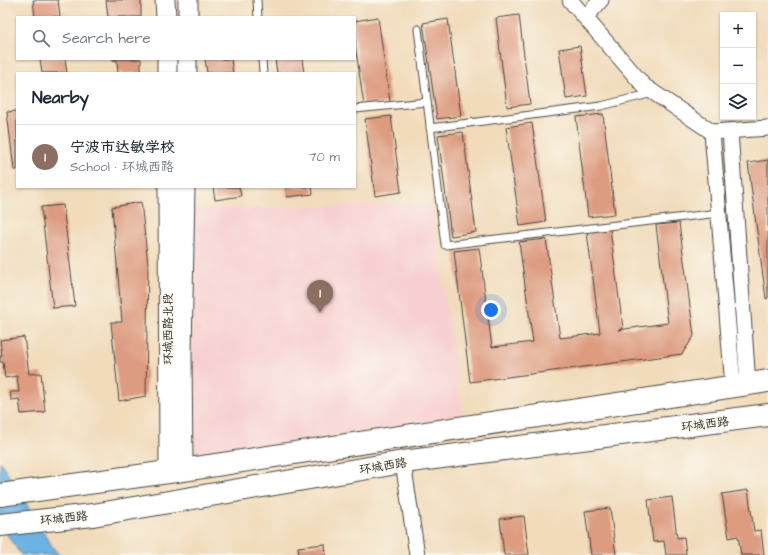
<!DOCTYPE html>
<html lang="en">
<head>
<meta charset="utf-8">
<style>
	:root { --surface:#fff; --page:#f6f6f7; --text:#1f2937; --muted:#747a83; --line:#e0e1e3; --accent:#1a73e8 }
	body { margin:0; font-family:"Architects Daughter","LXGW WenKai TC",sans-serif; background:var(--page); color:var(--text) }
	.controls { position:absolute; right:12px; top:12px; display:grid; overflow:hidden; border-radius:0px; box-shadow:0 1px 3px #0004 }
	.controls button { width:36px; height:36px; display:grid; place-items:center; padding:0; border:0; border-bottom:1px solid var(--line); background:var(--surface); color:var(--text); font:20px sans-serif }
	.you { position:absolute; left:491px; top:310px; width:14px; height:14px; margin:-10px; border:3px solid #fff; border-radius:50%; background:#1a73e8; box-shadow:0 0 0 6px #1a73e833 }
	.badge { display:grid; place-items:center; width:26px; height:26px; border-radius:50%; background:var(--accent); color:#fff; font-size:13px; font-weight:700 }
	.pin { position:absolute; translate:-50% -33px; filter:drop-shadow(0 1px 2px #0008) }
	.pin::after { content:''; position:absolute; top:21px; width:14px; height:12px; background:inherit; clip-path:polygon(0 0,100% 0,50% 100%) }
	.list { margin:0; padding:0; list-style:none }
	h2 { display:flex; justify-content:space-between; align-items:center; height:52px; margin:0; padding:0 16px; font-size:17px }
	h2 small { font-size:13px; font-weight:400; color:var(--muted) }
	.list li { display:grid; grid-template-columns:26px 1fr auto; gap:12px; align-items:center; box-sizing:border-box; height:64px; padding:0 16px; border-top:1px solid var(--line) }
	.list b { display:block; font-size:15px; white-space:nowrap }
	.list p { margin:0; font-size:13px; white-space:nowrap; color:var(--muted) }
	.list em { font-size:13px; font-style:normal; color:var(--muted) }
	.icon { flex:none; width:22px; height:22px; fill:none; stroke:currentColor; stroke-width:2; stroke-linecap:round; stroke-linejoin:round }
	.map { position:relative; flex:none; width:768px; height:555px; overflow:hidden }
	.search { position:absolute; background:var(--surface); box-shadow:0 1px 3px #0004; left:16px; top:16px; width:340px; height:44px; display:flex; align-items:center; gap:10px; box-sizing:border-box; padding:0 14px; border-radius:0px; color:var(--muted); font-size:15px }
	.panel { position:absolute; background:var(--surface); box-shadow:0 1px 3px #0004; left:16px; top:72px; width:340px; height:116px; border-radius:0px }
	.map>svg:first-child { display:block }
</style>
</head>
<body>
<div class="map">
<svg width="768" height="555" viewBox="0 0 768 555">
	<rect width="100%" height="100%" fill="#fbf7ec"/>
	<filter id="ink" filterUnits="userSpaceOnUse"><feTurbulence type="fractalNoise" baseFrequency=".025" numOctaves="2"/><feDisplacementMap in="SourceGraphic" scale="8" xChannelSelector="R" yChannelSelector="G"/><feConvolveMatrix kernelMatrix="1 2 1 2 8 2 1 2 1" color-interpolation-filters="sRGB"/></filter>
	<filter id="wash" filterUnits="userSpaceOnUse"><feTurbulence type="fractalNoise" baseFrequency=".012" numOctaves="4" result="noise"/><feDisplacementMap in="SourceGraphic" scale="16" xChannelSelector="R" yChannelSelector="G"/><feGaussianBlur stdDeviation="0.9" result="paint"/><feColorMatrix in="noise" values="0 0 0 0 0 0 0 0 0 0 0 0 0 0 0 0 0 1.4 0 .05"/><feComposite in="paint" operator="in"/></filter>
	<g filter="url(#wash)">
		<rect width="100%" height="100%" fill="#f1dbbb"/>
		<polygon fill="#f7cfd0" points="431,203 463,417 193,458 190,210"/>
		<polygon fill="#6bb3e3" stroke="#4b6f87" points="0,461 52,546 59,555 21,555 0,524"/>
		<g id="blocks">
			<g fill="#dd9b80">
				<polygon points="33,0 58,0 60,17 35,17"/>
				<polygon points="106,0 141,0 141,17 108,17"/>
				<polygon points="519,15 530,104 507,107 496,18"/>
				<polygon points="378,17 390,102 364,106 355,44 355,21"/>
				<polygon points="448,19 461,116 437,119 423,23"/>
				<polygon points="580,46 587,96 566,99 559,49"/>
				<polygon points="40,59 65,59 67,73 42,73"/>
				<polygon points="112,59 141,59 141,73 118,73 117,60 113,61"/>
				<polygon points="205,59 231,59 233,73 207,73"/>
				<polygon points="275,59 302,59 304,73 277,73"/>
				<polygon points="17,111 17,170 14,170 7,112"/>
				<polygon points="603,114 615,214 588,217 576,117"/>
				<polygon points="391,116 401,192 375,196 365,119"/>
				<polygon points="532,123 546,222 520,226 506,127"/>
				<polygon points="463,132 476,232 451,236 438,135"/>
				<polygon points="768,160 768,298 766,299 748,163"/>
				<polygon points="213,187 239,187 241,196 215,200"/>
				<polygon points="286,187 312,187 313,194 287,197"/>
				<polygon points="141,202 148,264 146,396 119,401 111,322 122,322 112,207"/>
				<polygon points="63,205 75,306 53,308 41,207"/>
				<polygon points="679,223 694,336 682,354 470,382 454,251 479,248 492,347 533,342 519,242 546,239 560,338 600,333 587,232 610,229 623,329 618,330 668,323 656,225"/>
				<polygon points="24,337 29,374 41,373 45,412 21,414 19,399 11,400 10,392 19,392 17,376 5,378 3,362 0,362 0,356 2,356 0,340"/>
				<polygon points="748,490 754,531 761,530 764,555 741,555 738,536 729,538 722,494"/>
				<polygon points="672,497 677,538 684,537 686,555 666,555 664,541 653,542 648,500"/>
				<polygon points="610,508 616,555 591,555 585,511"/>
				<polygon points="524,516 529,555 504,555 500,519"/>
				<polygon points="325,544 326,555 299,555 298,547"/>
			</g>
		</g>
	</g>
	<g filter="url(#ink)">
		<use href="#blocks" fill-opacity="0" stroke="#494541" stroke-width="1"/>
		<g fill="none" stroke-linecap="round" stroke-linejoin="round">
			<defs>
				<g id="service">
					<polyline points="257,0 258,17"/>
					<polyline points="418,29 445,245 719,213"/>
					<polyline points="262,59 263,73"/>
					<polyline points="355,109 427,102"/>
					<polyline points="430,128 601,106 653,93"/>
				</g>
				<g id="minor">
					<polyline points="570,0 644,86 712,132 768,128"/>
					<polyline points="586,17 601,0"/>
					<polyline points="730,131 748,384"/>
					<polyline points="712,132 733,386"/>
					<polyline points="403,462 417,555"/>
				</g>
				<g id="tertiary">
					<polyline points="165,0 166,17"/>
					<polyline points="188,17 188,0"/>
					<polyline points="167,59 167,73"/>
					<polyline points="187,73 187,59"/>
					<polyline points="168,187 169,471"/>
					<polyline points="183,470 182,352 185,187"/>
				</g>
				<g id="primary">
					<polyline points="0,495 183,470 768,381"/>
					<polyline points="0,525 93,515 403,462 768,415"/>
				</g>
			</defs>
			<use href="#service" stroke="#494541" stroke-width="9"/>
			<use href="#minor" stroke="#494541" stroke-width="17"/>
			<use href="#tertiary" stroke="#494541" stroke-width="21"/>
			<use href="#primary" stroke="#494541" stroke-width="24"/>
			<use href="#service" stroke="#fff" stroke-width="7"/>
			<use href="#minor" stroke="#fff" stroke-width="15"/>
			<use href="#tertiary" stroke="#fff" stroke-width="19"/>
			<use href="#primary" stroke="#fff" stroke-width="22"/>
		</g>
	</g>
	<g text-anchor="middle" stroke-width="3" stroke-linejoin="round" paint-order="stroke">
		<g font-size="12" fill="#2b2b2b" stroke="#fbf7ec">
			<text transform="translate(168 329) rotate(-90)" y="4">环城西路北段</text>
			<text transform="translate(705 424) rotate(-7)" y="4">环城西路</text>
			<text transform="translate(383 466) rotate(-9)" y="4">环城西路</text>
			<text transform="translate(64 518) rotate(-6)" y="4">环城西路</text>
		</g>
	</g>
</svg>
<div class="controls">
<button>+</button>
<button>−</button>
<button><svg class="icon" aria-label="layers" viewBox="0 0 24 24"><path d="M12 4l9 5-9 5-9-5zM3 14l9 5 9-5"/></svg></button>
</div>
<div class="you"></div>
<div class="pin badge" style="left:320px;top:313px;background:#8d6e63">1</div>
<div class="search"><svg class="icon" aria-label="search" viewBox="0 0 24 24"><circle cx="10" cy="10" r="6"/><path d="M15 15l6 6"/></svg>Search here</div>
<section class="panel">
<h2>Nearby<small></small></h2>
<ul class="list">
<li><span class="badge" style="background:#8d6e63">1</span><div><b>宁波市达敏学校</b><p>School · 环城西路</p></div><em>70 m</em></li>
</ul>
</section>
</div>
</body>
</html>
